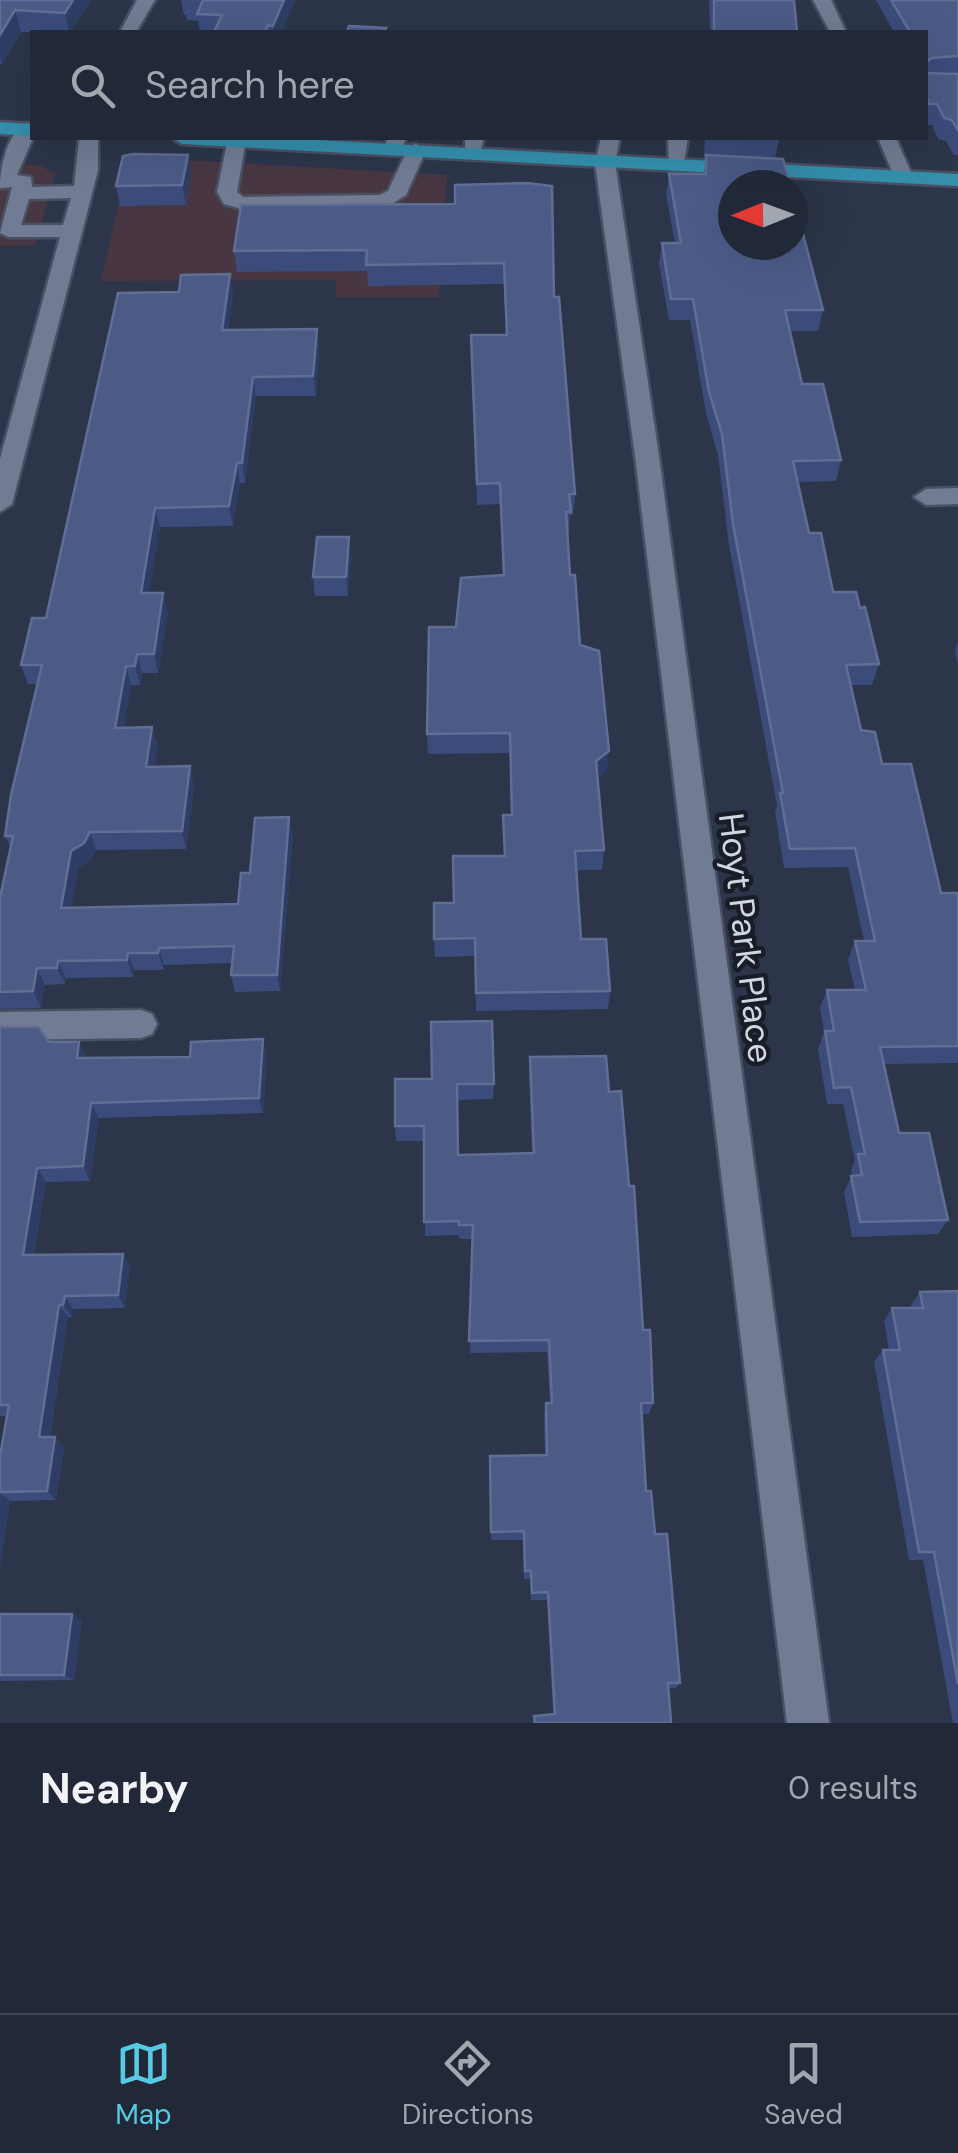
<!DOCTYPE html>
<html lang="en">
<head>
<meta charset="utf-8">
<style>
	:root { --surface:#212838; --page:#2d3443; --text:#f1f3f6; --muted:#a2a6ae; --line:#3e4453; --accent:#57c9e2 }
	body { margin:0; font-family:"DM Sans",sans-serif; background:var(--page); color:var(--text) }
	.compass { position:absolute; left:718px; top:170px; width:90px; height:90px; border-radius:50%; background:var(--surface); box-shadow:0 10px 40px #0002; rotate:269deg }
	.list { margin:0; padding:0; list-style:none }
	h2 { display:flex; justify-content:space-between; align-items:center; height:130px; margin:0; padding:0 40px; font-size:42px }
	h2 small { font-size:32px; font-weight:400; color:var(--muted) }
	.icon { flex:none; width:55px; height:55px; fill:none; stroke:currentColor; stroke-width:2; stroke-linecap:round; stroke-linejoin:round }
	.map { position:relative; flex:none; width:958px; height:1723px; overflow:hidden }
	.search { position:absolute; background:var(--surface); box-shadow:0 10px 40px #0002; left:30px; right:30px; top:30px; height:110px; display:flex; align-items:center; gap:25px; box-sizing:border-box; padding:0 35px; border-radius:0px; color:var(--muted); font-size:38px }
	.sheet { height:290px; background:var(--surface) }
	nav { display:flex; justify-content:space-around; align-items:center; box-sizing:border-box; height:140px; border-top:2px solid var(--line); background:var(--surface); font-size:28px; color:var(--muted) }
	nav a { display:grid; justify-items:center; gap:5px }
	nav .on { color:var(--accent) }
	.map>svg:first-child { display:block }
</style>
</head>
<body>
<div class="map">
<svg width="958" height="1723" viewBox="0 0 958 1723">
	<rect width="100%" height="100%" fill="#2c354a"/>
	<g fill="#483742">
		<polygon points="150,158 447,175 439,297 336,297 336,280 101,281 127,167"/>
		<polygon points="0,161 41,166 55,174 35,245 0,246"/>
	</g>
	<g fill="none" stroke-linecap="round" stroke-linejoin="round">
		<defs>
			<g id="minor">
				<polygon points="137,0 155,0 136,32 120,32"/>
				<polygon points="813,0 831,0 846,32 830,32"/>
				<path d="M27,123L32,125L33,138L17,175L31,177L32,187L74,186L79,138H98V170L12,504L0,512V459L60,237H9L0,233L12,187L0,188C0,168 7,132 27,123ZM71,198L63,225H21L29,199Z"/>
				<polygon points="228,138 246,140 237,192 243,197 380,195 388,191 409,146 416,144 426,150 406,195 390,205 242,209 224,204 217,192"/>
				<polygon points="388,138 406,138 400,153 386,153 383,149"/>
				<polygon points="465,138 484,138 479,157 465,157"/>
				<polygon points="601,138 620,138 615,163 659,456 829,1723 787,1723 635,456 595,163"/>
				<polygon points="668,138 688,138 683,168 669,168"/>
				<polygon points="878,138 896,138 913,177 910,181 896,181"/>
				<polygon points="958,488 958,504 926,505 914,497 926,489"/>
				<polygon points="141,1010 152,1014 157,1024 152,1034 141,1038 0,1040 0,1012"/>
			</g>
			<g id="major">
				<polygon points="0,122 32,124 32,136 0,134"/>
				<polygon points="172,138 279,138 958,174 958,186 182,144"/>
			</g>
		</defs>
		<use href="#minor" stroke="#495062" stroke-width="5"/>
		<use href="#major" stroke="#495062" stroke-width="5"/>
		<use href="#minor" fill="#717c94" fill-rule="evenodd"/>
		<use href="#major" fill="#348fad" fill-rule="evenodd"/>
	</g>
	<g fill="#3b4c7b">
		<polygon points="0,0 91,0 71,32 21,32 2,64 0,64"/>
		<polygon points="181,0 295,0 282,32 200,32 198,21 187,20 186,15 184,15"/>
		<polygon points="709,0 794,0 797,32 710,32"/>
		<polygon points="876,0 958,0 958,155 954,155 946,141 938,139 932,125 926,125 926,32 894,32"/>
		<polygon points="705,138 779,138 775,159 823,310 818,331 790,331 802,384 841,460 836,481 798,482 809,533 833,592 860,608 879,664 872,685 850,685 861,730 882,764 941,893 958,893 958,1063 884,1064 899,1133 948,1220 938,1234 852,1237 844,1192 852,1176 851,1170 855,1161 843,1104 827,1104 818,1049 824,1032 820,1008 827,990 855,990 848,960 855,941 864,941 848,867 784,868 775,812 777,805 729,545 718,455 706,413 690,320 669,320 659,264 662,243 675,243 666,195 669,174 704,174 706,157 704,157"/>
		<polygon points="188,155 191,174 186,205 120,206 116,186"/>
		<polygon points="455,204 554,297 575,494 573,515 570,515 569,533 567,533 570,575 580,645 607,771 597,778 604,850 602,870 576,870 581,939 610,991 608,1009 476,1011 475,956 435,957 434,939 454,903 504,856 503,815 511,815 510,753 428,754 427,734 456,627 503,575 500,504 477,505 471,335 506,335 504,284 368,286 367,271 237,272 234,251"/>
		<polygon points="233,294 228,330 317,329 319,349 316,396 256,396 245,483 240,483 233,526 160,527 149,593 163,593 168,613 158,673 142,673 140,685 131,685 124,727 158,746 154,767 190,766 194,785 186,849 96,850 90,861 78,869 71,908 238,904 250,873 293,835 280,991 235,992 231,975 232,963 164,965 164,970 134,970 133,977 66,978 65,984 45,985 41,1008 0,1009 0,898 11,848 5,836 37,684 28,684 21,665 46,618"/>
		<polygon points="351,557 348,596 315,596 313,577"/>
		<polygon points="958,642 958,664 955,651"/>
		<polygon points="0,1027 49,1042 86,1058 267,1056 263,1113 99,1118 90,1181 46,1182 34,1255 130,1267 125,1308 73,1309 72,1317 68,1317 50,1437 64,1447 56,1500 10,1501 0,1568 0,1456 7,1416 0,1416"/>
		<polygon points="530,1057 609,1092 653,1403 649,1414 642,1414 646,1491 680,1683 676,1688 668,1688 671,1723 533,1723 534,1716 553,1714 547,1600 531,1600 530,1579 524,1579 523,1540 491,1540 490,1456 545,1455 544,1414 546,1403 550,1403 547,1352 470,1353 473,1239 459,1239 459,1235 425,1236 424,1141 396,1141 395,1126 395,1079 494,1084 493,1099 458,1100 458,1155 532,1153 529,1073"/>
		<polygon points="958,1291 958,1723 953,1723 923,1560 909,1560 874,1362 883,1350 889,1350 884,1321 892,1308 912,1308 911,1305 920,1292"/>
		<polygon points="0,1614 72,1614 82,1621 74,1680 0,1681"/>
	</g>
	<g fill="#2e3d63">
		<polygon points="73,0 91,0 71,32 69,32 65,13"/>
		<polygon points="284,0 295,0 282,32 274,32 273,26"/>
		<polygon points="15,10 21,32 2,64 0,57 0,35"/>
		<polygon points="188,155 191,174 186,205 182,185"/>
		<polygon points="230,274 233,294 226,350 222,330"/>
		<polygon points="317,329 319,349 316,396 313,376"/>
		<polygon points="253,377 256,396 245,483 242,463"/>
		<polygon points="237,463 240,483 233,526 229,506"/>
		<polygon points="155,508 160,527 146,613 141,593"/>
		<polygon points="349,537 351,557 348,596 346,577"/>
		<polygon points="163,593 168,613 158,673 154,654"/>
		<polygon points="137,654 142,673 140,685 135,666"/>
		<polygon points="126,666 131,685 121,746 115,728"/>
		<polygon points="152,727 158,746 152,786 146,767"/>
		<polygon points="609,751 607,771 594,780 596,761"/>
		<polygon points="190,766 194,785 186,849 182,831"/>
		<polygon points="289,817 293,835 280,991 277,975"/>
		<polygon points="90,832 96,850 90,861 78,869 68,925 61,908 71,851"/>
		<polygon points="159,948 164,965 164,970 158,953"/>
		<polygon points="128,953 134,970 133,977 127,960"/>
		<polygon points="58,961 66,978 65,984 57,968"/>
		<polygon points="37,968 45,985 41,1008 33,991"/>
		<polygon points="263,1039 267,1056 263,1113 259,1098"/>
		<polygon points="79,1042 87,1058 77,1058"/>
		<polygon points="91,1103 99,1118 90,1181 83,1166"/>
		<polygon points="37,1168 46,1182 32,1269 23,1255"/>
		<polygon points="123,1254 130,1267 125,1308 118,1295"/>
		<polygon points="65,1296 73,1309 72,1317 63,1305"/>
		<polygon points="59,1305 68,1317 48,1447 39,1437"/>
		<polygon points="55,1437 64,1447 56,1500 47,1491"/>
		<polygon points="0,1493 10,1501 0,1568"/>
		<polygon points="72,1614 82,1621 74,1680 64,1675"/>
	</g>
	<g fill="#4b5b86" stroke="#606e95" stroke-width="2.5">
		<polygon points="0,0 73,0 65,13 15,10 0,35"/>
		<polygon points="203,0 284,0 273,26 268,25 265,32 214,32 222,15 197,14"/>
		<polygon points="714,0 794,0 797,32 714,32"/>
		<polygon points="891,0 958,0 958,56 931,58 927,62 926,59 926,32 910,32"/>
		<polygon points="349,26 386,28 384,32 347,32"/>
		<polygon points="926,73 958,74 958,131 952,120 944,118 937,104 929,104 926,96"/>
		<polygon points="133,154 188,155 182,185 116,186 123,156"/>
		<polygon points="706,155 783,159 790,185 733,185 733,245 793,245 793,196 823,310 785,310 802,384 823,384 841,460 793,461 809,533 821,533 833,592 856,592 860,608 865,607 879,664 846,665 861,730 875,732 882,764 911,764 941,893 958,893 958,1046 880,1047 899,1133 929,1133 948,1220 860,1222 851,1176 862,1175 858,1154 865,1154 851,1087 834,1088 825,1031 834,1031 827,990 866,990 855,941 875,941 855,848 790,849 780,793 783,793 733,524 722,434 709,392 693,299 671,299 662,243 681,243 669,174 706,174"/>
		<polygon points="527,183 552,186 554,297 559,297 575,494 569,494 571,512 566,512 570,575 575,575 580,645 599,651 609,751 596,761 604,850 575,851 581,939 606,939 610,991 476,993 475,938 434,939 434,903 454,903 453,856 505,856 503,815 512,815 510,733 427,734 429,627 456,627 461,578 504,575 500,483 477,484 471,335 507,335 504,263 366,265 367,250 234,251 241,205 455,204 455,185"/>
		<polygon points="230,274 222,330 317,329 313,376 253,377 242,463 237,463 229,506 155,508 141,593 163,593 154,654 137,654 135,666 126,666 115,728 152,727 146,767 190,766 182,831 90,832 84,843 71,851 61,908 238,904 241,873 250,873 255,818 289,817 277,975 231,975 234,946 159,948 158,953 128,953 127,960 58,961 57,968 37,968 33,991 0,992 0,898 13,836 5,836 11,795 42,665 21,665 32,618 46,618 118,293 179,292 181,275"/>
		<polygon points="317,537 349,537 346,577 313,577"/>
		<polygon points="492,1021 494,1084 457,1084 458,1155 534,1153 530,1057 606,1056 609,1092 621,1091 629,1186 634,1186 643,1330 650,1330 653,1403 641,1403 646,1491 651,1491 655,1534 667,1534 680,1683 668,1683 671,1723 535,1723 534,1716 555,1714 548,1592 532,1593 531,1571 525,1571 524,1531 491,1532 490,1456 547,1455 546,1403 552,1403 549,1340 469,1341 473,1225 459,1225 459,1221 424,1222 424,1126 395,1126 395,1079 432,1079 431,1022"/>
		<polygon points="0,1027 39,1027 49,1042 79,1042 77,1058 190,1057 191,1042 263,1039 259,1098 91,1103 83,1166 37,1168 23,1255 123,1254 118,1295 65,1296 63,1305 59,1305 39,1437 55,1437 47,1491 0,1492 0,1456 9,1405 0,1405"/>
		<polygon points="958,1291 958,1684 934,1552 919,1552 883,1350 900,1350 892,1308 923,1308 920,1292"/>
		<polygon points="0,1614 72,1614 64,1675 0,1675"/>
	</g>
	<g text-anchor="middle" stroke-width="9" stroke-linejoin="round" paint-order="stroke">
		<g font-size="35" fill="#d0d6e4" stroke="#181d26">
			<text transform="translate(746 938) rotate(83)" y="12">Hoyt Park Place</text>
		</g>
	</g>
</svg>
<svg class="compass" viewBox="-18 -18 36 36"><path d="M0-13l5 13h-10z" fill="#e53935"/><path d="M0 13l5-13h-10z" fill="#a2a6ae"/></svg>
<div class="search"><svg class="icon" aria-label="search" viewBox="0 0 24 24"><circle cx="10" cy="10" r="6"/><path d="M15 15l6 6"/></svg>Search here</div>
</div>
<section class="sheet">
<h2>Nearby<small>0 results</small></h2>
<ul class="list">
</ul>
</section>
<nav>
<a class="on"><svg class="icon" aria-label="map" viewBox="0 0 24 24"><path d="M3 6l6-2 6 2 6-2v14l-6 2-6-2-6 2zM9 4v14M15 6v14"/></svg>Map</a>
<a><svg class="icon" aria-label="directions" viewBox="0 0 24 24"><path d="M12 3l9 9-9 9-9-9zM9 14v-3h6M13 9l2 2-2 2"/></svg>Directions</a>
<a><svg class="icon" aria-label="saved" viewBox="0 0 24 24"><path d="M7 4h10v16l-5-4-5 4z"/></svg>Saved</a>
</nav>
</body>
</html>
